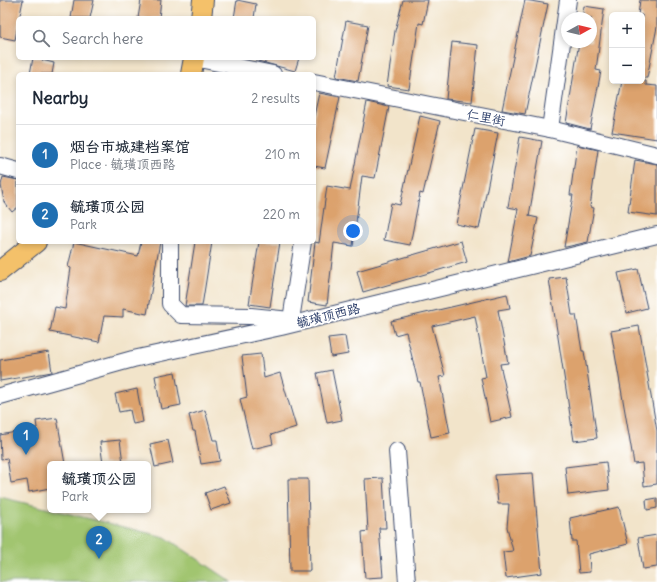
<!DOCTYPE html>
<html lang="en">
<head>
<meta charset="utf-8">
<style>
	:root { --surface:#fff; --page:#f2f2f3; --text:#1f2937; --muted:#747a83; --line:#e0e1e3; --accent:#1f6fb2 }
	body { margin:0; font-family:Delius,"LXGW WenKai TC",sans-serif; background:var(--page); color:var(--text) }
	.controls { position:absolute; right:12px; top:12px; display:grid; overflow:hidden; border-radius:6px; box-shadow:0 2px 6px #0003 }
	.controls button { width:36px; height:36px; display:grid; place-items:center; padding:0; border:0; border-bottom:1px solid var(--line); background:var(--surface); color:var(--text); font:20px sans-serif }
	.compass { position:absolute; left:561px; top:12px; width:36px; height:36px; border-radius:50%; background:var(--surface); box-shadow:0 2px 6px #0003; rotate:82deg }
	.you { position:absolute; left:353px; top:231px; width:14px; height:14px; margin:-10px; border:3px solid #fff; border-radius:50%; background:#1a73e8; box-shadow:0 0 0 6px #1a73e833 }
	.badge { display:grid; place-items:center; width:26px; height:26px; border-radius:50%; background:var(--accent); color:#fff; font-size:13px; font-weight:700 }
	.pin { position:absolute; translate:-50% -33px; filter:drop-shadow(0 1px 2px #0008) }
	.pin::after { content:''; position:absolute; top:21px; width:14px; height:12px; background:inherit; clip-path:polygon(0 0,100% 0,50% 100%) }
	.popup { position:absolute; left:47px; top:461px; width:104px; height:52px; box-sizing:border-box; display:grid; place-content:center; border-radius:6px; background:var(--surface); filter:drop-shadow(0 1px 3px #0005); font-size:13px; white-space:nowrap; color:var(--muted) }
	.popup b { font-size:15px; color:var(--text) }
	.popup::after { content:''; position:absolute; left:50%; top:100%; margin-left:-8px; border:8px solid transparent; border-top-color:var(--surface) }
	.list { margin:0; padding:0; list-style:none }
	h2 { display:flex; justify-content:space-between; align-items:center; height:52px; margin:0; padding:0 16px; font-size:17px }
	h2 small { font-size:13px; font-weight:400; color:var(--muted) }
	.list li { display:grid; grid-template-columns:26px 1fr auto; gap:12px; align-items:center; box-sizing:border-box; height:60px; padding:0 16px; border-top:1px solid var(--line) }
	.list b { display:block; font-size:15px; white-space:nowrap }
	.list p { margin:0; font-size:13px; white-space:nowrap; color:var(--muted) }
	.list em { font-size:13px; font-style:normal; color:var(--muted) }
	.icon { flex:none; width:22px; height:22px; fill:none; stroke:currentColor; stroke-width:2; stroke-linecap:round; stroke-linejoin:round }
	.map { position:relative; flex:none; width:657px; height:582px; overflow:hidden }
	.search { position:absolute; background:var(--surface); box-shadow:0 2px 6px #0003; left:16px; top:16px; width:300px; height:44px; display:flex; align-items:center; gap:10px; box-sizing:border-box; padding:0 14px; border-radius:6px; color:var(--muted); font-size:15px }
	.panel { position:absolute; background:var(--surface); box-shadow:0 2px 6px #0003; left:16px; top:72px; width:300px; height:172px; border-radius:6px }
	.map>svg:first-child { display:block }
</style>
</head>
<body>
<div class="map">
<svg width="657" height="582" viewBox="0 0 657 582">
	<rect width="100%" height="100%" fill="#fff"/>
	<filter id="ink" filterUnits="userSpaceOnUse"><feTurbulence type="fractalNoise" baseFrequency=".025" numOctaves="2"/><feDisplacementMap in="SourceGraphic" scale="8" xChannelSelector="R" yChannelSelector="G"/><feConvolveMatrix kernelMatrix="1 2 1 2 8 2 1 2 1" color-interpolation-filters="sRGB"/></filter>
	<filter id="wash" filterUnits="userSpaceOnUse"><feTurbulence type="fractalNoise" baseFrequency=".012" numOctaves="4" result="noise"/><feDisplacementMap in="SourceGraphic" scale="16" xChannelSelector="R" yChannelSelector="G"/><feGaussianBlur stdDeviation="0.9" result="paint"/><feColorMatrix in="noise" values="0 0 0 0 0 0 0 0 0 0 0 0 0 0 0 0 0 1.4 0 .05"/><feComposite in="paint" operator="in"/></filter>
	<g filter="url(#wash)">
		<rect width="100%" height="100%" fill="#f2e4ca"/>
		<polygon fill="#a1c56f" stroke="#5e7a66" points="0,497 165,537 232,582 0,582"/>
		<g id="blocks">
			<g fill="#dca26d">
				<polygon points="0,0 23,0 15,40 0,37"/>
				<polygon points="74,0 94,0 90,18 71,18"/>
				<polygon points="141,0 161,0 159,18 138,18"/>
				<polygon points="237,0 256,4 254,18 234,18"/>
				<polygon points="403,0 428,0 423,24 419,23 409,89 387,86 395,31"/>
				<polygon points="525,0 548,4 525,114 502,110"/>
				<polygon points="640,0 657,0 657,27 647,78 642,78 642,15 638,15"/>
				<polygon points="584,6 604,9 596,70 601,71 590,129 566,123 579,42 591,42 591,18 582,18"/>
				<polygon points="346,21 368,25 358,81 336,77"/>
				<polygon points="452,42 478,45 472,102 446,99"/>
				<polygon points="33,58 43,58 42,60 54,63 52,74 30,74"/>
				<polygon points="258,58 299,58 295,71 258,61"/>
				<polygon points="622,81 646,81 646,85 657,86 657,139 612,132"/>
				<polygon points="319,93 340,97 325,168 314,166 314,116"/>
				<polygon points="367,102 389,107 375,178 362,176 353,246 334,243 327,305 308,302 315,242 319,243 327,186 350,190"/>
				<polygon points="420,116 440,121 423,194 420,193 410,245 384,240 391,203 400,205"/>
				<polygon points="475,129 498,133 479,229 456,224"/>
				<polygon points="520,137 542,141 529,216 538,218 530,256 508,262 518,209 508,207"/>
				<polygon points="577,145 598,150 590,207 594,208 588,242 566,247 564,247 573,195 570,195"/>
				<polygon points="635,160 657,164 657,216 628,212"/>
				<polygon points="3,177 18,180 18,207 12,212 4,202 1,185"/>
				<polygon points="461,241 467,262 363,292 357,271"/>
				<polygon points="74,242 138,256 141,242 160,242 147,314 123,309 123,317 104,316 99,342 50,332 55,307 65,309 71,268 68,267"/>
				<polygon points="195,242 212,242 202,306 185,306"/>
				<polygon points="259,242 280,242 270,307 249,304"/>
				<polygon points="638,269 647,308 627,313 618,273"/>
				<polygon points="566,277 572,315 576,315 582,351 584,351 597,438 574,441 549,279"/>
				<polygon points="507,294 510,308 498,310 508,363 500,364 512,417 490,422 481,378 486,377 475,316 432,326 445,376 439,377 450,433 431,437 420,382 418,382 406,332 395,335 391,321"/>
				<polygon points="639,326 657,431 657,484 644,486 642,463 634,464 611,331"/>
				<polygon points="345,336 348,354 331,357 328,338"/>
				<polygon points="49,352 52,372 0,381 0,360"/>
				<polygon points="261,354 264,378 280,373 296,427 271,435 273,444 252,449 240,399 247,397 242,356"/>
				<polygon points="332,370 342,420 327,423 317,373"/>
				<polygon points="175,372 181,405 161,409 155,376"/>
				<polygon points="137,389 143,422 133,424 130,410 119,412 115,394"/>
				<polygon points="205,410 213,440 217,440 220,461 201,464 195,431 193,431 189,415"/>
				<polygon points="57,418 65,464 50,464 50,488 29,492 27,480 11,483 7,458 1,459 0,435 37,428 36,421"/>
				<polygon points="120,440 123,463 103,464 100,442"/>
				<polygon points="168,440 173,463 155,467 150,444"/>
				<polygon points="606,462 609,490 568,495 565,467"/>
				<polygon points="533,473 542,573 506,578 503,552 513,551 507,527 509,504 498,504 495,475"/>
				<polygon points="383,478 386,528 379,528 383,577 365,578 362,532 368,531 365,479"/>
				<polygon points="288,479 308,479 310,571 290,571"/>
				<polygon points="224,486 231,503 211,510 205,493"/>
				<polygon points="657,498 657,508 647,510 646,500"/>
				<polygon points="619,507 628,544 589,554 590,572 579,573 576,541 572,541 570,518"/>
				<polygon points="657,535 657,567 643,569 638,538"/>
			</g>
		</g>
	</g>
	<g filter="url(#ink)">
		<use href="#blocks" fill-opacity="0" stroke="#3b4a6e" stroke-width="1"/>
		<g fill="none" stroke-linecap="round" stroke-linejoin="round">
			<defs>
				<g id="minor">
					<polyline points="194,58 273,74"/>
					<polyline points="314,82 550,129 657,155"/>
					<polyline points="550,129 568,0"/>
					<polyline points="0,166 18,171"/>
					<polyline points="170,242 170,304 181,315 251,316 290,320"/>
					<polyline points="291,320 303,242"/>
					<polyline points="0,396 133,359 281,327 657,235"/>
					<polyline points="397,451 407,582"/>
				</g>
				<g id="major">
					<polyline points="201,18 203,0"/>
					<polyline points="191,74 194,58"/>
					<polyline points="0,271 36,242"/>
				</g>
			</defs>
			<use href="#minor" stroke="#3b4a6e" stroke-width="18"/>
			<use href="#major" stroke="#3b4a6e" stroke-width="22"/>
			<use href="#minor" stroke="#fff" stroke-width="16"/>
			<use href="#major" stroke="#f4c16b" stroke-width="20"/>
		</g>
	</g>
	<g text-anchor="middle" stroke-width="3.5" stroke-linejoin="round" paint-order="stroke">
		<g font-size="13" fill="#1b2f5e" stroke="#fff">
			<text transform="translate(486 117) rotate(11)" y="5">仁里街</text>
			<text transform="translate(328 315) rotate(-14)" y="5">毓璜顶西路</text>
		</g>
	</g>
</svg>
<div class="controls">
<button>+</button>
<button>−</button>
</div>
<svg class="compass" viewBox="-18 -18 36 36"><path d="M0-13l5 13h-10z" fill="#e53935"/><path d="M0 13l5-13h-10z" fill="#747a83"/></svg>
<div class="you"></div>
<div class="pin badge" style="left:26px;top:455px">1</div>
<div class="pin badge" style="left:99px;top:559px">2</div>
<div class="popup"><b>毓璜顶公园</b>Park</div>
<div class="search"><svg class="icon" aria-label="search" viewBox="0 0 24 24"><circle cx="10" cy="10" r="6"/><path d="M15 15l6 6"/></svg>Search here</div>
<section class="panel">
<h2>Nearby<small>2 results</small></h2>
<ul class="list">
<li><span class="badge">1</span><div><b>烟台市城建档案馆</b><p>Place · 毓璜顶西路</p></div><em>210 m</em></li>
<li><span class="badge">2</span><div><b>毓璜顶公园</b><p>Park</p></div><em>220 m</em></li>
</ul>
</section>
</div>
</body>
</html>
